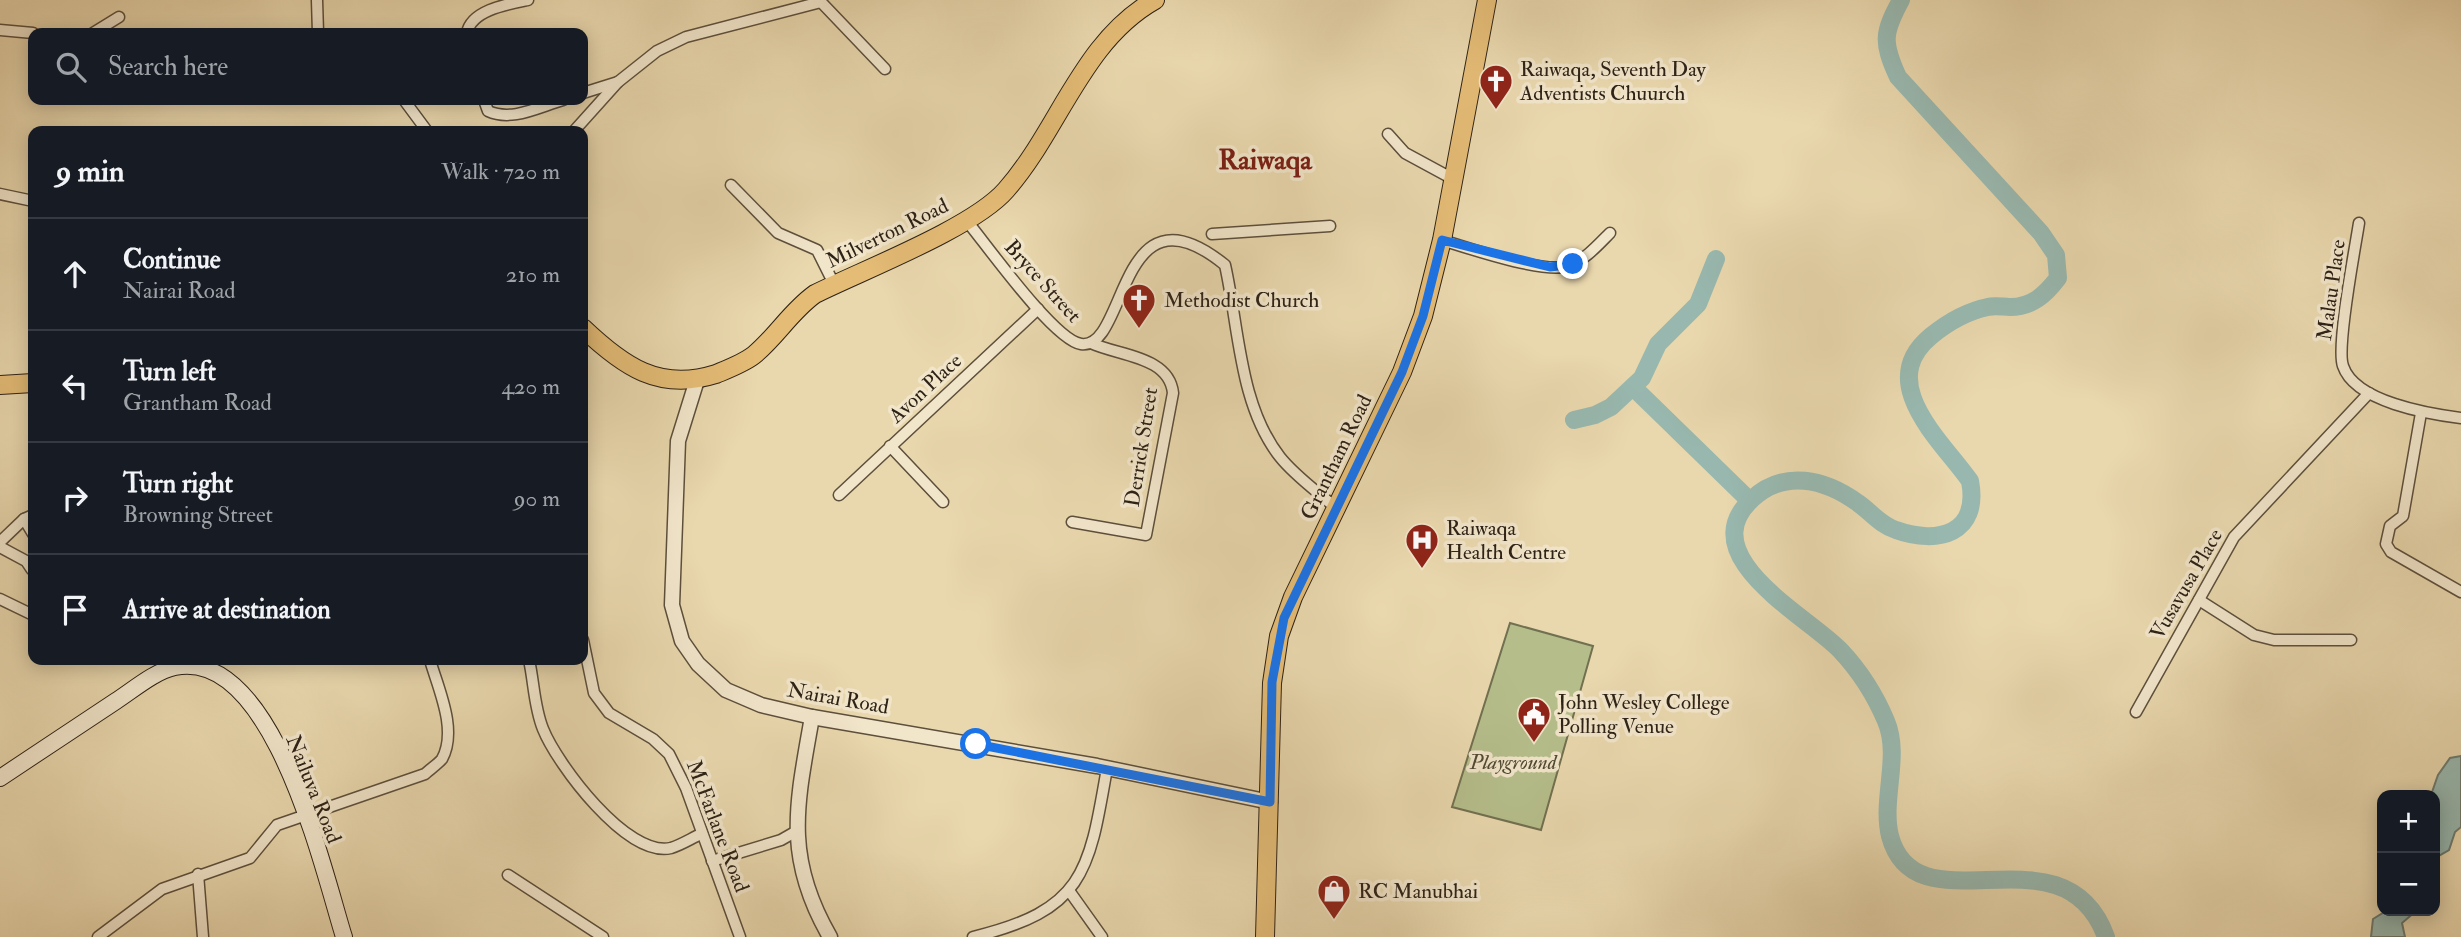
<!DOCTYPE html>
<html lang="en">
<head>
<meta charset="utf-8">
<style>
	:root { --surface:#171b24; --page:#242831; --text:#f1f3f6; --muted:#9ea1a6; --line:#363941 }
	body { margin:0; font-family:"IM FELL Double Pica",serif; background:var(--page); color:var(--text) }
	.controls { position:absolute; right:21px; bottom:21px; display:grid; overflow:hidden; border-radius:14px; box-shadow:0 4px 18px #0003 }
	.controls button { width:63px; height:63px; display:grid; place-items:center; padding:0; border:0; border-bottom:2px solid var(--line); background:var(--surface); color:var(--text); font:35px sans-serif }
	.stop { position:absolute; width:21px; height:21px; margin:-16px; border:5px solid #1a73e8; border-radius:50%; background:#fff }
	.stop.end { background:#1a73e8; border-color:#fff; box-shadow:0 2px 7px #0008 }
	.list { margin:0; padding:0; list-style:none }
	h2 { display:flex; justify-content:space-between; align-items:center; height:91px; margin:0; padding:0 28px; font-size:30px }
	h2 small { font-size:23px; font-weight:400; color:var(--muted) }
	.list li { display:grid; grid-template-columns:46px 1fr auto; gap:21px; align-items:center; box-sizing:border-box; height:112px; padding:0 28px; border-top:2px solid var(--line) }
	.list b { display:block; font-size:26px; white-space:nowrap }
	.list p { margin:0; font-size:23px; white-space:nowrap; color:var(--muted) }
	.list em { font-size:23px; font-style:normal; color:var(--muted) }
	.icon { flex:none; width:38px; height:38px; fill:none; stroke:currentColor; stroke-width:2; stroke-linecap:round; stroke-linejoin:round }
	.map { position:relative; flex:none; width:2461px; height:937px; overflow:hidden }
	.search { position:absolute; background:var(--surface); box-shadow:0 4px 18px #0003; left:28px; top:28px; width:560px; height:77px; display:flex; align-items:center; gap:18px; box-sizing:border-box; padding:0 24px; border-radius:14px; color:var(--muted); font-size:26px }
	.panel { position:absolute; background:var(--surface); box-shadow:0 4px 18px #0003; left:28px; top:126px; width:560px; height:539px; border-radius:14px }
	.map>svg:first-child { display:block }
</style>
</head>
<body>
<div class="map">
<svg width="2461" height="937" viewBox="0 0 2461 937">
	<rect width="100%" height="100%" fill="#e9d7ad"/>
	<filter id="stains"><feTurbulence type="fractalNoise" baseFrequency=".00286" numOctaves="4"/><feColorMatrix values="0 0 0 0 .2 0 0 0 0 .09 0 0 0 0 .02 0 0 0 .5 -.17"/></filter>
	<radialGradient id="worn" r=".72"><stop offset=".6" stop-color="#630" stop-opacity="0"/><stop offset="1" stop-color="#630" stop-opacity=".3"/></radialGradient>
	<polygon fill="#b5be8b" stroke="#717050" stroke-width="2" points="1510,623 1593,646 1541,830 1452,807"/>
	<g fill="#98b8af" stroke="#6d7c72" stroke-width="2">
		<polygon points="2461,756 2461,827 2455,832 2449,850 2435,858 2435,795 2431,795 2438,775 2450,758"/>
		<polygon points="2386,911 2416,911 2402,923 2405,937 2371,937 2373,919"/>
	</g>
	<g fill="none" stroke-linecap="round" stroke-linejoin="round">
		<g stroke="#98b8af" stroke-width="18">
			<path d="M1901,0C1883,33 1882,42 1898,77L2041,233L2056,255L2058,278C2045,295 2032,307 2010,307C2003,307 1995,305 1988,307C1968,311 1947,323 1931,336C1874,383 1942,441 1970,481C1980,534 1938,545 1896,530C1880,525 1871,512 1858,503C1825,479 1784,469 1752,499C1690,556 1809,617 1840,650C1860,671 1875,695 1886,721C1901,756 1881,799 1890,836C1916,934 2064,821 2106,937"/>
			<polyline points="1633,387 1750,501"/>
			<polyline points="1574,420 1595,415 1611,407 1642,378 1658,344 1698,304 1716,259"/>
		</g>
		<defs>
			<g id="minor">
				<polyline points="317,0 318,33"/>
				<polyline points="821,2 885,69"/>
				<polyline points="0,30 33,33"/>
				<polyline points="93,33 119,17"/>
				<path d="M467,33C471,10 508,4 528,0"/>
				<polyline points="583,93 618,82"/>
				<polyline points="404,100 427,131"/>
				<path d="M484,100L488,111C512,122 538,107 563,100"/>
				<polyline points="574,131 618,82 657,51 686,37 821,2"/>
				<polyline points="1388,134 1405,153 1453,179"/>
				<polyline points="731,185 778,233 817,250 834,284"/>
				<polyline points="0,194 33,201"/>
				<path d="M966,220C986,244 1054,340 1081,344C1128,351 1117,177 1225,265C1239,327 1239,405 1280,457C1295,476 1318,492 1336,508"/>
				<path d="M2359,223C2355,249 2336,347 2343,366C2355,402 2429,414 2461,418"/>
				<polyline points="1212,234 1330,226"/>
				<path d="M1442,240C1468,248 1544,274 1568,266C1584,261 1598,245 1610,233"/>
				<polyline points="2421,413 2403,516 2390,526 2386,544 2391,552 2461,592"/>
				<polyline points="890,446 943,502"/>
				<polyline points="839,495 1038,309"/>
				<polyline points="24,519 33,534"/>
				<path d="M1072,522L1146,535L1173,393C1169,356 1119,356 1091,343"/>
				<polyline points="0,542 24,519 33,515"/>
				<polyline points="0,547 26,561 32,570"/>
				<polyline points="0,599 33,615"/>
				<polyline points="2199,600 2254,635 2274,640 2351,640"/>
				<polyline points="583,640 594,693 609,713 653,739 669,754 686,788 740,937"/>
				<path d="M529,660C534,682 534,707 543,729C557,764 627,858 671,848C681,845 692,838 701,834"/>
				<polyline points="2136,712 2234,537 2369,393"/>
				<polyline points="712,861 781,840 795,832"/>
				<polyline points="198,874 203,937"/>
				<polyline points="508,875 603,937"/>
				<polyline points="1070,892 1102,937"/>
				<path d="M98,937L162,889L250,858L277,825L425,774C430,769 438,764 442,759C458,730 438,688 430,660"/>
				<path d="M973,937C1084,910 1089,873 1107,768"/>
			</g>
			<g id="tertiary">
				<polyline points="697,380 678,441 672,605 682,641 698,664 726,690 761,705 812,717 1097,766 1270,802"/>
				<path d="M812,717C797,803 783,856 830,937"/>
			</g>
			<path id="secondary" d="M0,778C39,752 77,727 116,701C133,690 155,671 175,667C273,647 323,870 344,937"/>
			<g id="primary">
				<path d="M583,328C623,366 659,392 716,374C728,369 744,363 754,355C777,336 791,311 815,294C863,270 973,228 1006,190C1059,130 1082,41 1155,0"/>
				<polyline points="0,385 33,383"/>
				<polyline points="1265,937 1272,683 1279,636 1293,597 1402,372 1423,316 1442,240 1487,0"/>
			</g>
		</defs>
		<use href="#minor" stroke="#5c4f3c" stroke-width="13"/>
		<use href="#tertiary" stroke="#5c4f3c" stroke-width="17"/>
		<use href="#secondary" stroke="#2d2216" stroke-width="18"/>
		<use href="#primary" stroke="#2d2216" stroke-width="20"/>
		<use href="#minor" stroke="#f1e5ca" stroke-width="10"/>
		<use href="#tertiary" stroke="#f1e5ca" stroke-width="14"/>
		<use href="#secondary" stroke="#f1e5ca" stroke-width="16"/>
		<use href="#primary" stroke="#e4bc76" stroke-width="18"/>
	</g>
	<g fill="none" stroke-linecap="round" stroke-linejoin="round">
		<polyline stroke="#1a73e8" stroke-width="9" points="976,744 1270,802 1272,682 1284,618 1402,372 1423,316 1442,240 1550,267 1573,264"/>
	</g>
	<defs>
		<symbol id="church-pin" viewBox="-11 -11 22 30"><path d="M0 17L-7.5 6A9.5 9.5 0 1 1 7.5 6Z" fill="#8f2418" stroke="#f1e5ca"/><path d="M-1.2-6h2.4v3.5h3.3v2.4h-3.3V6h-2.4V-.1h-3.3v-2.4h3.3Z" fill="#fff"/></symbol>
		<symbol id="hospital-pin" viewBox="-11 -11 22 30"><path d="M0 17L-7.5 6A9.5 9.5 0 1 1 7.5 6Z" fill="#8f2418" stroke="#f1e5ca"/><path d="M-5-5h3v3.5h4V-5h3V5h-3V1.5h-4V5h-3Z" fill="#fff"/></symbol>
		<symbol id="civic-pin" viewBox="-11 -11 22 30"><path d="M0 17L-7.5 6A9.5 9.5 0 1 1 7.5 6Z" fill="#8f2418" stroke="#f1e5ca"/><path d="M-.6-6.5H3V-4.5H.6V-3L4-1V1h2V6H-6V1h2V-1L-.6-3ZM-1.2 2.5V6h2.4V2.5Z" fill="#fff"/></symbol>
		<symbol id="shop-pin" viewBox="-11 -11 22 30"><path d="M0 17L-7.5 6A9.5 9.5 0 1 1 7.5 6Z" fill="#8f2418" stroke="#f1e5ca"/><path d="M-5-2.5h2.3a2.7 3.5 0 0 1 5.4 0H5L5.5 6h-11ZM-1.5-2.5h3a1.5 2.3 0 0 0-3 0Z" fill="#fff"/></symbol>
	</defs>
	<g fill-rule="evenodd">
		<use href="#church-pin" x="1477" y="62" width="38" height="52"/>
		<use href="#church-pin" x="1120" y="281" width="38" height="52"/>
		<use href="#hospital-pin" x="1403" y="521" width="38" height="52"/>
		<use href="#civic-pin" x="1515" y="695" width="38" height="52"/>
		<use href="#shop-pin" x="1315" y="872" width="38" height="52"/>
	</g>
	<g text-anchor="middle" stroke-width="7" stroke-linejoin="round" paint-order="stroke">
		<g font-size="21" fill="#2d2216" stroke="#f1e5ca" text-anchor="start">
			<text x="1520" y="76">Raiwaqa, Seventh Day<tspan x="1520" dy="24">Adventists Chuurch</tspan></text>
			<text x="1164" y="307">Methodist Church</text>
			<text x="1446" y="535">Raiwaqa<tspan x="1446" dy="24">Health Centre</tspan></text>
			<text x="1558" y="709">John Wesley College<tspan x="1558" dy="24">Polling Venue</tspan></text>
			<text x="1358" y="898">RC Manubhai</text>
		</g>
		<g font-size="21" fill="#2d2216" stroke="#f1e5ca">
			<text transform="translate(887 233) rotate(-26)" y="7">Milverton Road</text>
			<text transform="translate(1043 281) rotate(48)" y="7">Bryce Street</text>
			<text transform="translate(2331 290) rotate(-82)" y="7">Malau Place</text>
			<text transform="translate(925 388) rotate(-43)" y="7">Avon Place</text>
			<text transform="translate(1141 447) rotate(-81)" y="7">Derrick Street</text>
			<text transform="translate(1336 457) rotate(-64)" y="7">Grantham Road</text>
			<text transform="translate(2186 584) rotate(-60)" y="7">Vusavusa Place</text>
			<text transform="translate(838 698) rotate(10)" y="7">Nairai Road</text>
			<text transform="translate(314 789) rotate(68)" y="7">Nailuva Road</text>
			<text transform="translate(718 826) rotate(69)" y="7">McFarlane Road</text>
		</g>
		<g font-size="21" font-style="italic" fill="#4f4933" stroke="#f1e5ca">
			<text x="1513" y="769">Playground</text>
		</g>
		<g font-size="28" font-weight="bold" fill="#7a1f14" stroke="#f1e5ca">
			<text x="1265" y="169">Raiwaqa</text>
		</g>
	</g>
	<rect width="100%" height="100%" filter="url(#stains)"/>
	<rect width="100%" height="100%" fill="url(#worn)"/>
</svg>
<div class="controls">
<button>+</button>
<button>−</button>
</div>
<div class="stop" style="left:976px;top:744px"></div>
<div class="stop end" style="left:1573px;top:264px"></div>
<div class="search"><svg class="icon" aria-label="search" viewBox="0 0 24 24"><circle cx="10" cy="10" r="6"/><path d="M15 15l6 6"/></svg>Search here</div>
<section class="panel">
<h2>9 min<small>Walk · 720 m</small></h2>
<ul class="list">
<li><svg class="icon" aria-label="ahead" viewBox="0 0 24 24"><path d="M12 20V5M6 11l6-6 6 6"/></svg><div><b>Continue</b><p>Nairai Road</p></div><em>210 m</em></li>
<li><svg class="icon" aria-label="left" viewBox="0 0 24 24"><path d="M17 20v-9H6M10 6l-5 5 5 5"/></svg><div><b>Turn left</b><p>Grantham Road</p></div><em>420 m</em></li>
<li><svg class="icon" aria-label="right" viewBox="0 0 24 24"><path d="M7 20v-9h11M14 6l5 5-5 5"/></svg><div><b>Turn right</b><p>Browning Street</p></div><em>90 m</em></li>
<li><svg class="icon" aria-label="arrive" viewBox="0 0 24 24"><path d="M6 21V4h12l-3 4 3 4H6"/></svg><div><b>Arrive at destination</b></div></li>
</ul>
</section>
</div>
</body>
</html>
